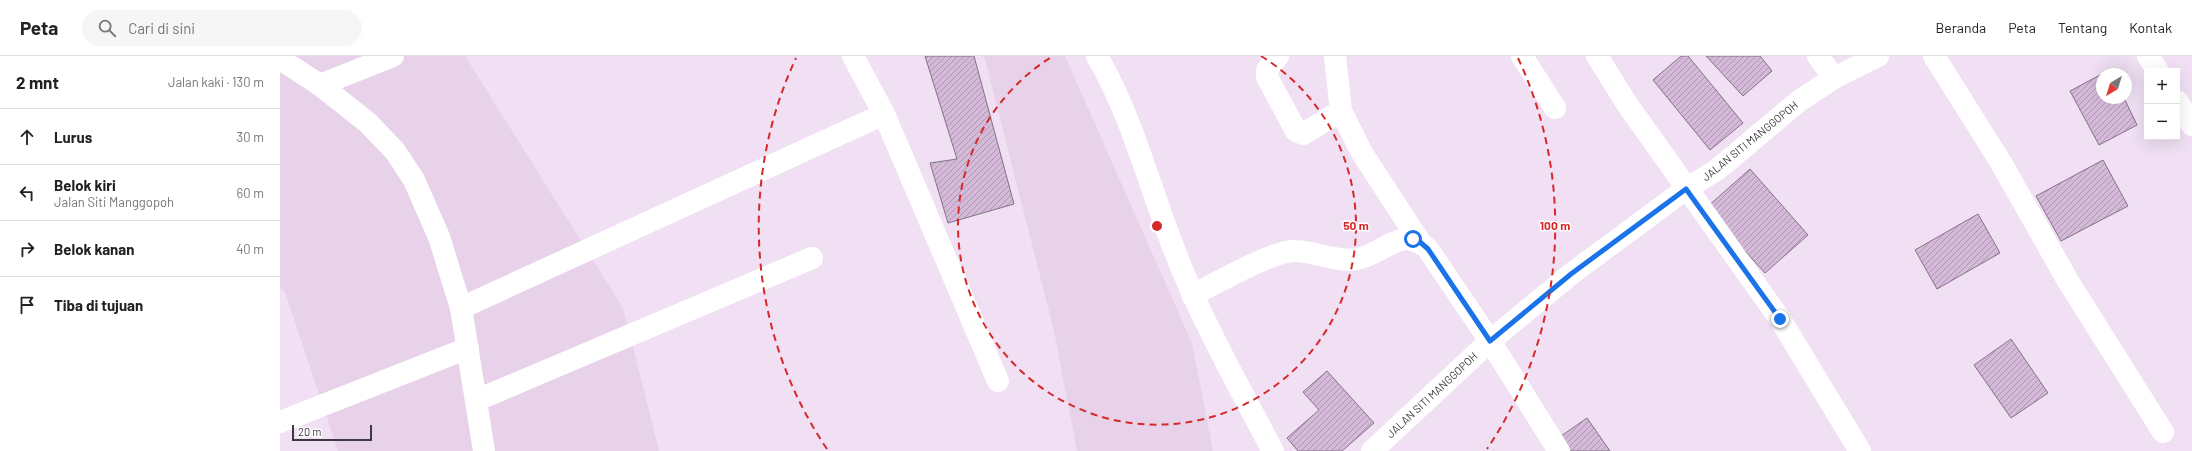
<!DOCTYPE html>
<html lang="id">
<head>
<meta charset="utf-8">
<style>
	:root { --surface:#fff; --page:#f6f6f6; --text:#222; --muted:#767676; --line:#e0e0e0 }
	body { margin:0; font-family:Barlow,sans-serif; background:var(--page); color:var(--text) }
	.controls { position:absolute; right:12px; top:12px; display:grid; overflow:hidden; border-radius:0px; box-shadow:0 4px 16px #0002 }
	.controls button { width:36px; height:36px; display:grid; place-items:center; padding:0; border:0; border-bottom:1px solid var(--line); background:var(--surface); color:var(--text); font:20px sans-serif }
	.compass { position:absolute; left:1816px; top:12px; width:36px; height:36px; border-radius:50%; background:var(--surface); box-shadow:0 4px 16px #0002; rotate:218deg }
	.scale { position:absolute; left:12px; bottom:10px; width:80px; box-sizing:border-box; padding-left:4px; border:2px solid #3e383f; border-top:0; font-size:11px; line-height:14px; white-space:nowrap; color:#3e383f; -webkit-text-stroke:3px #fff; paint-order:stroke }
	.stop { position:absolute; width:12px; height:12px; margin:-9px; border:3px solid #1a73e8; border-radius:50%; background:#fff }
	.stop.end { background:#1a73e8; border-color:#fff; box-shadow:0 1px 4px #0008 }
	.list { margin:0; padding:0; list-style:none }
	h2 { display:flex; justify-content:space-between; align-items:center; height:52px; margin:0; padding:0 16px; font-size:17px }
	h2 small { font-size:13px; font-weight:400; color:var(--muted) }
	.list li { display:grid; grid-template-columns:26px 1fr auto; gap:12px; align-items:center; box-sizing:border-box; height:56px; padding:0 16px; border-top:1px solid var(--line) }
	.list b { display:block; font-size:15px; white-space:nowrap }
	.list p { margin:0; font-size:13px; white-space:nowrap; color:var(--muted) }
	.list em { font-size:13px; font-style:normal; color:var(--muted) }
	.icon { flex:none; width:22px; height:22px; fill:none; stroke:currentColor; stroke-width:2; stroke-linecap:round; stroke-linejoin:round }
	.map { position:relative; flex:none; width:1912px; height:395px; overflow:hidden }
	header { display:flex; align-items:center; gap:24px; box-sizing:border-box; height:56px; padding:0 20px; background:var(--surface); border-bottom:1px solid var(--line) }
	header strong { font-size:19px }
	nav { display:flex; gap:22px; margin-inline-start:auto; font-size:14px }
	.search { width:280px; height:36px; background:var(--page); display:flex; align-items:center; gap:10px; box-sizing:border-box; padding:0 14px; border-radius:22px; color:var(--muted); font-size:15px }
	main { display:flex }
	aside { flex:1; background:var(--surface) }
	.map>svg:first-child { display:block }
</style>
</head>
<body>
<header>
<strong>Peta</strong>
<div class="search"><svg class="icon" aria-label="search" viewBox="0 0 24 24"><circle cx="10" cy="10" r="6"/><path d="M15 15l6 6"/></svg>Cari di sini</div>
<nav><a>Beranda</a><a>Peta</a><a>Tentang</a><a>Kontak</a></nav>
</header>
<main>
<aside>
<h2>2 mnt<small>Jalan kaki · 130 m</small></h2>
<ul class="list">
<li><svg class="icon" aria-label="ahead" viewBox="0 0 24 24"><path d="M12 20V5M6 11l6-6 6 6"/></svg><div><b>Lurus</b></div><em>30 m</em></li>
<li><svg class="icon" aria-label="left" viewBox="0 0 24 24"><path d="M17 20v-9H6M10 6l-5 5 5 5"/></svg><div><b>Belok kiri</b><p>Jalan Siti Manggopoh</p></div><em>60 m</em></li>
<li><svg class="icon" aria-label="right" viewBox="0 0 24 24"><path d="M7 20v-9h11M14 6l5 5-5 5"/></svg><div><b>Belok kanan</b></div><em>40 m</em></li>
<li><svg class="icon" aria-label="arrive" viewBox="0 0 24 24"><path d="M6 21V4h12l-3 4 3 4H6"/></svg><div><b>Tiba di tujuan</b></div></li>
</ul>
</aside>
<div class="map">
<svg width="1912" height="395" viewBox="0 0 1912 395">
	<defs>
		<pattern id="building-hatch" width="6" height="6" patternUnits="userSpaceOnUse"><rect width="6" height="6" fill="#d5b9d9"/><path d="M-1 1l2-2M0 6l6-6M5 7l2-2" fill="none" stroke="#ae97b1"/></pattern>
	</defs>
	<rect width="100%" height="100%" fill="#f1e0f4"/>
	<g fill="#e7d2ea">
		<polygon points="0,0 185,0 343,252 379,395 58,395 5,236 0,232"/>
		<polygon points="704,0 785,0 912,287 933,395 797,395 774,275"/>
	</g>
	<g fill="url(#building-hatch)" stroke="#827384">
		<polygon points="645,0 694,0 734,148 668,167 650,107 677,103"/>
		<polygon points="1401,0 1408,0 1463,67 1430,94 1373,24"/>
		<polygon points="1426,0 1480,0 1492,15 1463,40"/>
		<polygon points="1822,18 1822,42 1844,42 1857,69 1819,89 1790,35"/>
		<polygon points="1823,104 1848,150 1781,185 1756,140"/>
		<polygon points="1470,113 1528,179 1485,217 1426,152"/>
		<polygon points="1698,158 1720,197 1657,233 1635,194"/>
		<polygon points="1731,283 1768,337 1731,362 1694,309"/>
		<polygon points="1047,315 1094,367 1062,395 1018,395 1007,382 1039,354 1023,336"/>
		<polygon points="1307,362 1330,395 1281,395 1274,385"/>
	</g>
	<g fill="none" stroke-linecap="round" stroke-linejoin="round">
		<g stroke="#fff" stroke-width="22">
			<polyline points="573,0 604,58 718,325"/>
			<path d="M817,0C851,59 868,125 892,188C919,260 957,327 993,395"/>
			<polyline points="998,0 987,14 987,21 1016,75 1023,78 1061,55 1082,97 1140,186"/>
			<polyline points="1055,0 1061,55"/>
			<polyline points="1242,0 1275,52"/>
			<polyline points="1317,0 1347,48 1500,263 1580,395"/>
			<polyline points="1538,0 1554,22"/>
			<polyline points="1654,0 1720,105 1788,225 1883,376"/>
			<polyline points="1868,0 1878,15"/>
			<polyline points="40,29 113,0"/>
			<polyline points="1897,45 1912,69"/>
			<path d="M912,239C934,229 993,194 1015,195C1034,195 1059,207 1077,203C1105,198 1121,168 1148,193L1210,285L1279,395"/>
			<polyline points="181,252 604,58"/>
			<polyline points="197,344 532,202"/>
			<polyline points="0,366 188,292"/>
			<polyline points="1092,395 1210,285 1291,218 1406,133 1438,113 1519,45 1554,22 1598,0"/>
		</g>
		<polyline stroke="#fff" stroke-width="22" points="0,3 40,29 87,66 115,95 134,124 159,181 181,252 204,395"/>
	</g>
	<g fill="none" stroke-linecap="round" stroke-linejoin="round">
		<polyline stroke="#1a73e8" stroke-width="5" points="1133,183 1140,186 1148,193 1210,285 1291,218 1406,133 1500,263"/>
	</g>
	<g fill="none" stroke="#d62828" stroke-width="2" stroke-dasharray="7 5">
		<path d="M981 0A199 199 0 1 1 773 0"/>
		<path d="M547 393A398 398 0 0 1 516 2M1238 2A398 398 0 0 1 1207 393"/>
	</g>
	<g text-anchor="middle" stroke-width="3" stroke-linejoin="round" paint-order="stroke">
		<g font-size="11" fill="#3e383f" stroke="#fff">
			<text transform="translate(1470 85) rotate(-39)" y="4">JALAN SITI MANGGOPOH</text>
			<text transform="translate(1152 339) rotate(-43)" y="4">JALAN SITI MANGGOPOH</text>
		</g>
	</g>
	<circle cx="877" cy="170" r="6" fill="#d62828" stroke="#fff" stroke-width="2"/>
	<g font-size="12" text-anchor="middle" font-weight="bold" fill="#d62828" stroke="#fff" stroke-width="3" stroke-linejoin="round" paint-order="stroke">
		<text x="1076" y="174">50 m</text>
		<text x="1275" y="174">100 m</text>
	</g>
</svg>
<div class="controls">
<button>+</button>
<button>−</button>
</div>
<svg class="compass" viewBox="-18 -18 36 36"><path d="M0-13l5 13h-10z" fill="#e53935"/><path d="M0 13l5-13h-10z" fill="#767676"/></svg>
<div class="scale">20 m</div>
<div class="stop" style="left:1133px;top:183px"></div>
<div class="stop end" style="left:1500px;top:263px"></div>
</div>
</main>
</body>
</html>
